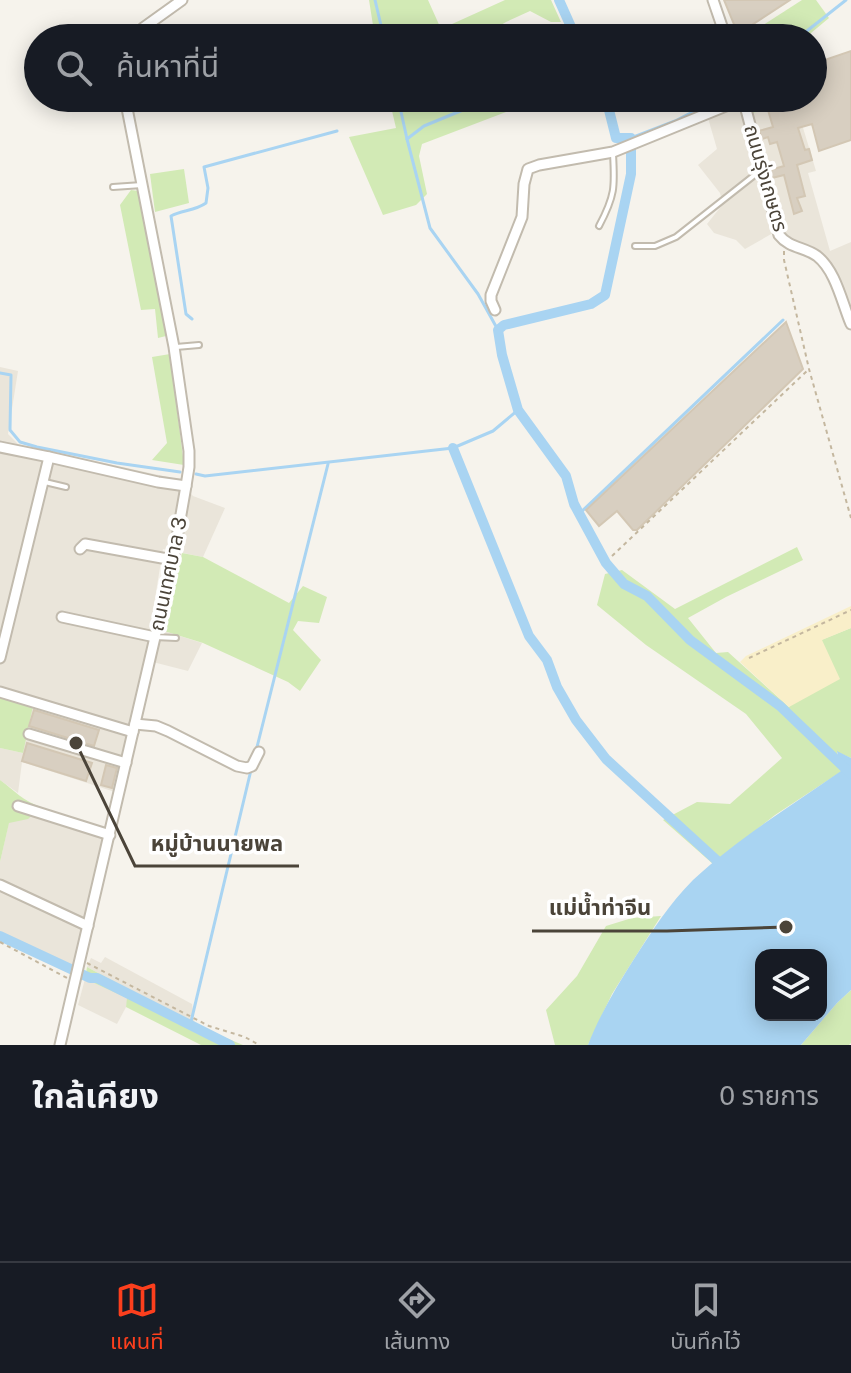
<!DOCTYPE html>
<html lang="th">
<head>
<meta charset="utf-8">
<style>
	:root { --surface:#171b24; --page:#242831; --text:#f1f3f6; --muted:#9ea1a6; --line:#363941; --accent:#fc3f1d }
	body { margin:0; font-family:"Public Sans","Noto Sans Thai",sans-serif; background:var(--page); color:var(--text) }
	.controls { position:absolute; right:24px; bottom:24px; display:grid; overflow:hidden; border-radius:16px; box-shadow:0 4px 20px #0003 }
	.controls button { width:72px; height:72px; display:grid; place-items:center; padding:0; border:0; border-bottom:2px solid var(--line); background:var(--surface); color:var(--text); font:40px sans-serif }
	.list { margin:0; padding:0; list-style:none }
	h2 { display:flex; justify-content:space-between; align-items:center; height:104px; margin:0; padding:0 32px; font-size:34px }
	h2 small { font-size:26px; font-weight:400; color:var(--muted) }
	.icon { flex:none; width:44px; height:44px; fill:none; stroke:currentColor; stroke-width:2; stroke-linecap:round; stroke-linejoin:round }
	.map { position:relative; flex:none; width:851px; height:1045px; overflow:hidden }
	.search { position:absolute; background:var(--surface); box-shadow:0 4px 20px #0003; left:24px; right:24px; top:24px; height:88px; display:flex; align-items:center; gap:20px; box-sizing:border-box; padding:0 28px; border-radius:44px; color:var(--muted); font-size:30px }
	.sheet { height:216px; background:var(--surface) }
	nav { display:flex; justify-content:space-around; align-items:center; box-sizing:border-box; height:112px; border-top:2px solid var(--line); background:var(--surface); font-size:22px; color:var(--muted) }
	nav a { display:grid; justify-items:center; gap:4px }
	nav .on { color:var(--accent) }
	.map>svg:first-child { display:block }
</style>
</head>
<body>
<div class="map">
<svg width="851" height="1045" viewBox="0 0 851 1045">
	<rect width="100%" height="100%" fill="#f6f3ec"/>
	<g fill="#eae5da">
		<polygon points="748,101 753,113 795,101 816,171 808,173 830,251 851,242 851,318 832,269 822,254 788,237 773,233 745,249 736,240 714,233 707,224 723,204 720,193 698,165 717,149 708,118 741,102"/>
		<polygon points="0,367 18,371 8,434 18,444 177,479 193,496 225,508 203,557 163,549 150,629 164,631 202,643 188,671 145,660 115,792 22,762 18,793 0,780 0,748 23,753 0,697"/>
		<polygon points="14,799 106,830 90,908 71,972 0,933 0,862"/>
		<polygon points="105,957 192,1004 195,1025 87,967 91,958 101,963"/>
		<polygon points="85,979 128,998 126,1007 117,1024 78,1005"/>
	</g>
	<g fill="#d2eab5">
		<polygon points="369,0 428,0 441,29 505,0 551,0 561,22 551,22 530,11 506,22 479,38 375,38"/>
		<polygon points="802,0 816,0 829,18 805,38 743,38"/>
		<polygon points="389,98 543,98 422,144 419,156 427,194 416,205 383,215 349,137 396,128"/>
		<polygon points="747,98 795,98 795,101 753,113"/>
		<polygon points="184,169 189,203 155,212 150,174"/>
		<polygon points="131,190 139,191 166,336 158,338 155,309 141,310 120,205"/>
		<polygon points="170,354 184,465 152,460 167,443 152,357"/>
		<polygon points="797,547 803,560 726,597 688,618 716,653 728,652 789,707 821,640 851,628 851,758 837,752 842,771 775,815 713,864 663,820 697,802 730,804 782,758 746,714 646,645 597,605 605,574 622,570 675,609"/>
		<polygon points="182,553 203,557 289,603 303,586 327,597 319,623 298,621 293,630 321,660 300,691 288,682 203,643 164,631"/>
		<polygon points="0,697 33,706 23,753 0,748"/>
		<path d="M0,780C15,791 23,801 41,807L28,819L9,823L0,862Z"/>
		<polygon points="661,916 612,994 588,1045 555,1045 546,1010 577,976 606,926 632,918"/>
		<polygon points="87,967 195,1025 243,1045 201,1045 126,1007 127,998 85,979"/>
		<polygon points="851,990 851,1043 849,1045 801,1045 837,1003"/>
	</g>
	<polygon fill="#f9efc9" points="851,606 851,628 822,640 840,679 789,707 740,662 746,656"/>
	<path fill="#a9d4f2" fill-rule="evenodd" d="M837,751L851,758V990L837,1003L801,1045H588C600,1014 617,986 634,959C652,931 669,904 693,880C738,838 791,806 841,771ZM761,955H821V1015H761Z"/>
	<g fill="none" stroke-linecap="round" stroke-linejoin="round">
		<g stroke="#a9d4f2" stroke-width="3">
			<polyline points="375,0 384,38"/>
			<polyline points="798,38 846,0"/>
			<polyline points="398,98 407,139"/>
			<polyline points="492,98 424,126 407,139 430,228 478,294 498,330"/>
			<polyline points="631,138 675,121 720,98"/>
			<path d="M192,319L186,314L171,216C182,210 195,211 206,203L208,188L204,167L337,131"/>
			<polyline points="0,373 11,375 10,430 20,442 37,447 117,463 180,472"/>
			<polyline points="196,474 205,476 453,448 493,431 518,410"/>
			<polyline points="579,514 783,320"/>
			<polyline points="256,751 328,464"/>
			<polyline points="190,1026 251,770"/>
		</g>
		<g stroke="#a9d4f2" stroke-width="10">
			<polyline points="559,0 576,38"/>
			<polyline points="606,98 616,138 631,138 631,174 605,295 591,304 504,325 498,330 502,355 518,410 566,476 574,504 606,563 624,584 647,596 690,640 780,706 851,774"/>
			<polyline points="453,448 529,636 547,660 557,687 576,720 606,759 725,868"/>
			<polyline points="0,936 90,978 97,978 230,1045"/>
		</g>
	</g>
	<g fill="#d8cfc1" stroke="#d3c7b4" stroke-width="2">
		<polygon points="724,0 790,0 738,34"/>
		<polygon points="851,51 851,140 819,151 812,124 798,128 805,150 809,149 812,160 797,165 805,196 797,198 802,211 794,214 784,175 772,178 770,170 784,166 777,142 770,144 768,137 762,139 759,131 773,127 768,110 813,98 813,64"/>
		<polygon points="786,322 803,369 637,530 633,530 617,511 599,526 586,510"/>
		<polygon points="34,710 99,730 94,746 29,726"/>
		<polygon points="27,743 92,763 86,781 22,761"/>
		<polygon points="106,765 117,768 112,788 101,785"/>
	</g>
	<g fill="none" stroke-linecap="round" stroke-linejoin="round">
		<defs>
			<g id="service">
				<polyline points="113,187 142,185"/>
				<path d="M599,226C615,196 615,187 613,154"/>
				<polyline points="635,246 655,246 676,237 761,170"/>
				<polyline points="176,347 199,345"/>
				<polyline points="45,482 66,487"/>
				<polyline points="155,637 176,638"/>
			</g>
			<g id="minor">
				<polyline points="713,0 726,38"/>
				<polyline points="134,38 143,28 182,0"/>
				<path d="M743,98L779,235C789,248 805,247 817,256C836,271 842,303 851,324"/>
				<polyline points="495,310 491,301 491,295 522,217 524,184 528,169 539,165 613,152 743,99"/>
				<polyline points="0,447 49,457 158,482 186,486"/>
				<polyline points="80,549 85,544 173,560"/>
				<polyline points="62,617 155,637"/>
				<polyline points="0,658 49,457"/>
				<polyline points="0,692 133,732"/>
				<polyline points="135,724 156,726 168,731 237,766 247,768 252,766 259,752"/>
				<polyline points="29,734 126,763"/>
				<polyline points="18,806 110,835"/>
				<polyline points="0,885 88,926"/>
				<polyline points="60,1045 173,560 186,486 189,467 189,451 174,347 125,98"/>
			</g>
		</defs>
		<use href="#service" stroke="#c2bbae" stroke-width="8"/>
		<use href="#minor" stroke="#c2bbae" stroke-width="13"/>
		<g stroke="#c4b79f" stroke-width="2" stroke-dasharray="4 4" stroke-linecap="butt">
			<polyline points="784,251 784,260 809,369 851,518"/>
			<polyline points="612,556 808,370"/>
			<polyline points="749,658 851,610"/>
			<polyline points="0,942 67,978"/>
			<polyline points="87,963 209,1026 245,1037 259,1045"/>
		</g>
		<use href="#service" stroke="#fff" stroke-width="4"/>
		<use href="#minor" stroke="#fff" stroke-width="9"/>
	</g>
	<g text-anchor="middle" stroke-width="7" stroke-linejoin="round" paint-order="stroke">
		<g font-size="20" fill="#4b4439" stroke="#fff">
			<text transform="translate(766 178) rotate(74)" y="7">ถนนรุ่งเกษตร</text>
			<text transform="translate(168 574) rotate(-78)" y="7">ถนนเทศบาล 3</text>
		</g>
	</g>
	<path fill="none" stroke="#4b4439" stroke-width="3" d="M76 743L135 866H299M786 927L667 931H532"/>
	<g fill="#4b4439" stroke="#fff" stroke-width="3">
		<circle cx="76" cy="743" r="8"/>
		<circle cx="786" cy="927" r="8"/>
	</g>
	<g font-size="22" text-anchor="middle" font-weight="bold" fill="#4b4439" stroke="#fff" stroke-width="7" stroke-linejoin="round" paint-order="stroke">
		<text x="217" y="851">หมู่บ้านนายพล</text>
		<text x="600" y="915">แม่น้ำท่าจีน</text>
	</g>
</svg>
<div class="controls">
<button><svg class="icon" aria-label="layers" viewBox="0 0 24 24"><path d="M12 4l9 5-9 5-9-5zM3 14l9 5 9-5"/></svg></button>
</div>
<div class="search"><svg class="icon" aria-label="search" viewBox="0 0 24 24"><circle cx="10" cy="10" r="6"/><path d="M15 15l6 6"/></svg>ค้นหาที่นี่</div>
</div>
<section class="sheet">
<h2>ใกล้เคียง<small>0 รายการ</small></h2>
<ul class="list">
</ul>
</section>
<nav>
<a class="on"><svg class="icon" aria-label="map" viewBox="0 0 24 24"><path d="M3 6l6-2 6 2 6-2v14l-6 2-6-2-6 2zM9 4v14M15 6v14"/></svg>แผนที่</a>
<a><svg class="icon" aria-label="directions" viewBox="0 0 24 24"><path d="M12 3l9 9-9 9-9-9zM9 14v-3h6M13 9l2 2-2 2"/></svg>เส้นทาง</a>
<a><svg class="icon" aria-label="saved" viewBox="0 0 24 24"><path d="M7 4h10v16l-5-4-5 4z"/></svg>บันทึกไว้</a>
</nav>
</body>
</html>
